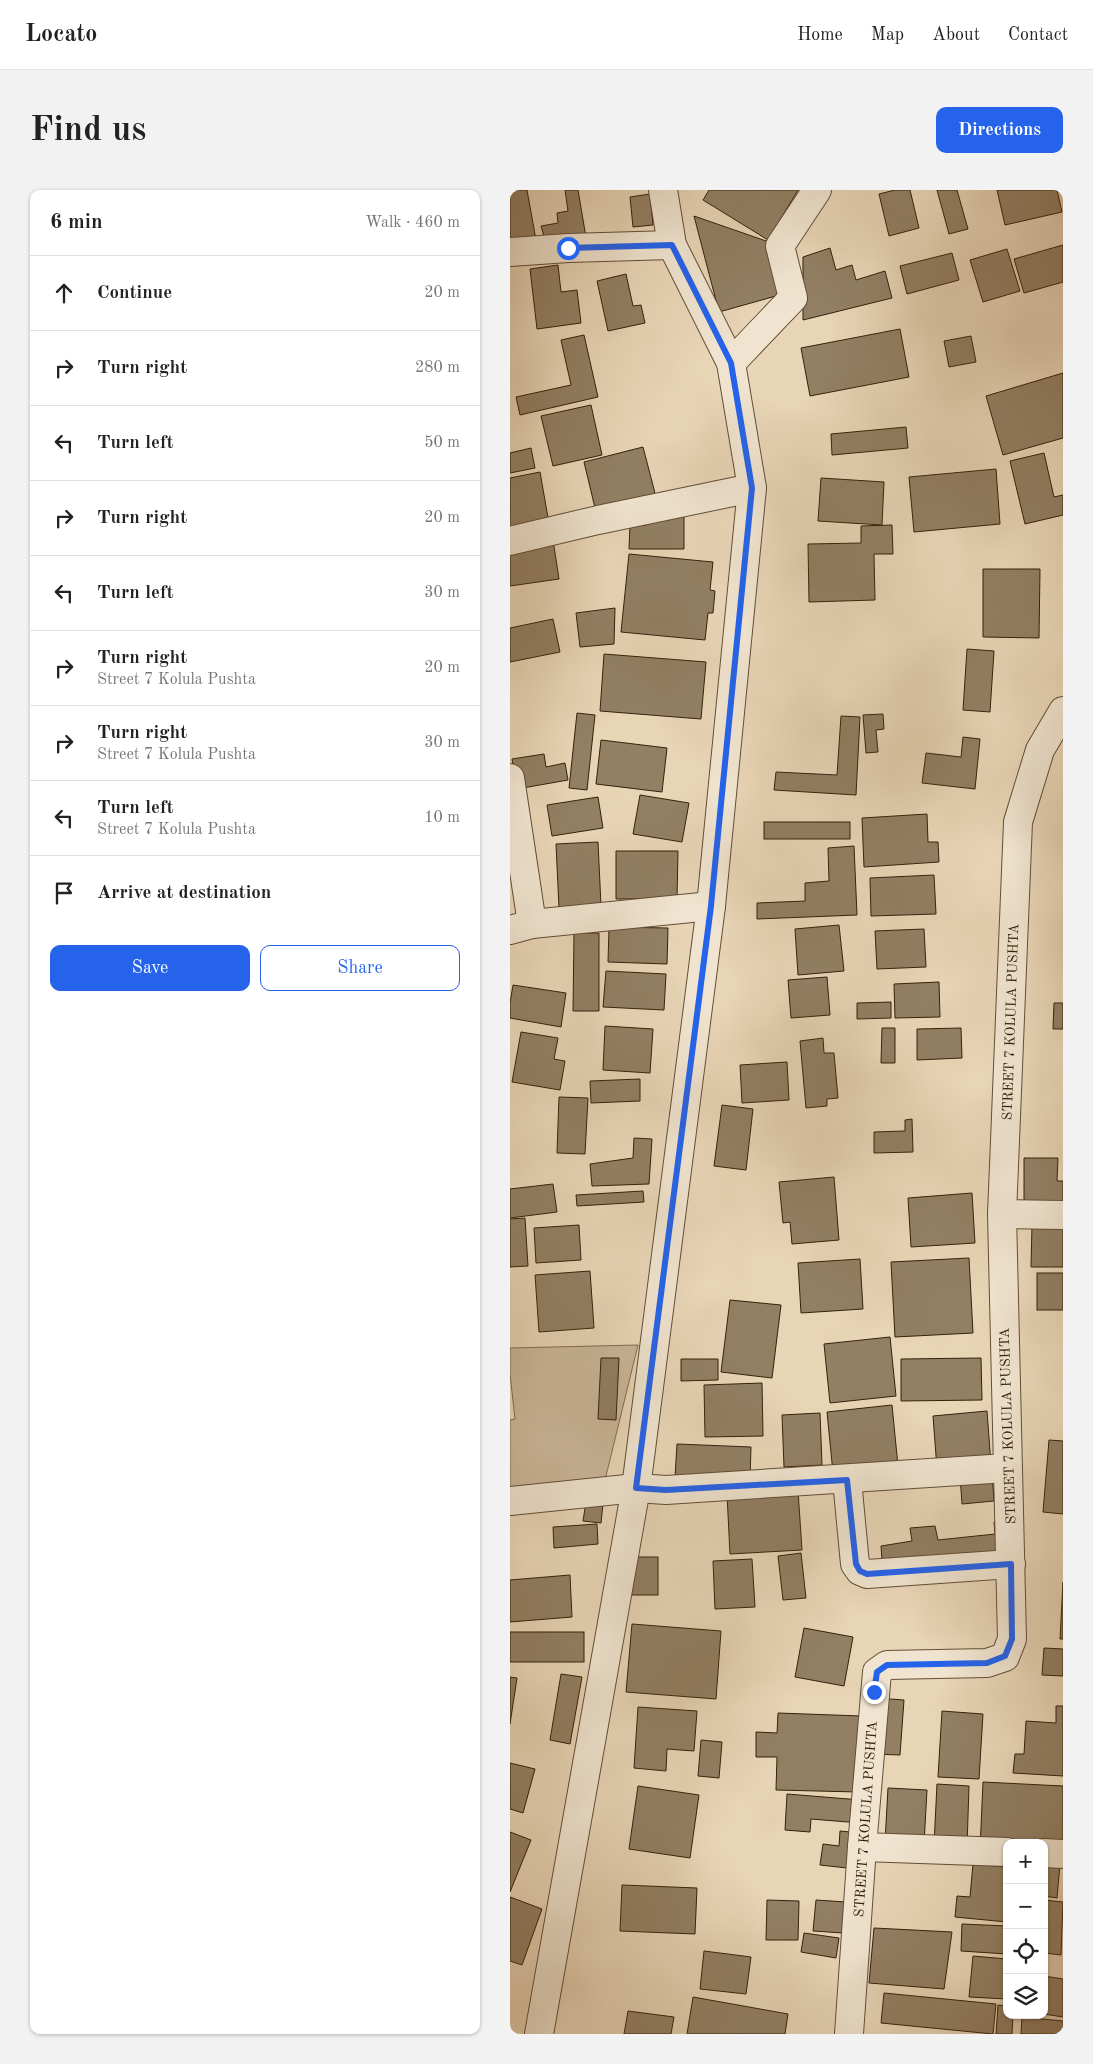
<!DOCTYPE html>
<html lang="en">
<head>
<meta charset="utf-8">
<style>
	:root { --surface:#fff; --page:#f2f2f2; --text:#222; --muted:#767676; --line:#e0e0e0; --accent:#2563eb }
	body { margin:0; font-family:"Old Standard TT",serif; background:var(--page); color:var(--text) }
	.controls { position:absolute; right:15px; bottom:15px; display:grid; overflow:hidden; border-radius:10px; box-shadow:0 1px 4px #0004 }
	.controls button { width:45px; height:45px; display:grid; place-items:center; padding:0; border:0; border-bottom:1px solid var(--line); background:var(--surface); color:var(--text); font:25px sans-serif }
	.stop { position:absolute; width:15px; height:15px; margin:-11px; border:4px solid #2563eb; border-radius:50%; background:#fff }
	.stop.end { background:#2563eb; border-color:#fff; box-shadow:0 1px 5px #0008 }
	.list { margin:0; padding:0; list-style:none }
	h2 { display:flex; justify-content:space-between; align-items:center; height:65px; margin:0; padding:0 20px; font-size:21px }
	h2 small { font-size:16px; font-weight:400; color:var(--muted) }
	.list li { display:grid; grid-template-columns:32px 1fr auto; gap:15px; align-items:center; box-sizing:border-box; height:75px; padding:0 20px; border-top:1px solid var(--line) }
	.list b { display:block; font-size:19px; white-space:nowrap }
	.list p { margin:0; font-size:16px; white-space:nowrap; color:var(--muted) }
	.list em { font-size:16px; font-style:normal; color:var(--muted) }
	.actions { display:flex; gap:10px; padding:15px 20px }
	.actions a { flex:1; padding:11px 0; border:1px solid var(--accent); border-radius:10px; text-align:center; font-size:18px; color:var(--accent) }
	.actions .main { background:var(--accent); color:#fff }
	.icon { flex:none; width:28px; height:28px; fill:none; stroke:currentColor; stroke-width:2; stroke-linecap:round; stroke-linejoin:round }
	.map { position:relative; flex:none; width:553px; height:1844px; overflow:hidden; border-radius:10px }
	header { display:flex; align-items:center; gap:30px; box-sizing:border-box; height:70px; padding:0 25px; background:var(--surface); border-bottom:1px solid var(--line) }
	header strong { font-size:24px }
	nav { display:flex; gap:28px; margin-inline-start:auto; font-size:18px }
	.intro { display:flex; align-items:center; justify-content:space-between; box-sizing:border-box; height:120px; padding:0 30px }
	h1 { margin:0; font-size:35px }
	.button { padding:12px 22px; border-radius:10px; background:var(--accent); color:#fff; font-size:18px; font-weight:700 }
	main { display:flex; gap:30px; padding:0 30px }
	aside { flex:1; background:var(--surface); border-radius:10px; box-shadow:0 1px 4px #0004 }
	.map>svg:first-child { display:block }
</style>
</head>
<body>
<header>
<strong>Locato</strong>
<nav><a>Home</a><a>Map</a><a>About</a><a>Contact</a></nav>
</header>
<div class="intro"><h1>Find us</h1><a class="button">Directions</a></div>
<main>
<aside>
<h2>6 min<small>Walk · 460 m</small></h2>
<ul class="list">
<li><svg class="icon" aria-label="ahead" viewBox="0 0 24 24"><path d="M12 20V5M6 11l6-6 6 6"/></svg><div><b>Continue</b></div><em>20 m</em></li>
<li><svg class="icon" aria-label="right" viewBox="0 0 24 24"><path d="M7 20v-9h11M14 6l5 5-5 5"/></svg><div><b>Turn right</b></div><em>280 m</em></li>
<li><svg class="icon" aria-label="left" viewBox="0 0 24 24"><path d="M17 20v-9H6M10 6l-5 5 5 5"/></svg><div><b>Turn left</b></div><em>50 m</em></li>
<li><svg class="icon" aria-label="right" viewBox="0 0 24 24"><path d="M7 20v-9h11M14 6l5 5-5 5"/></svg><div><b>Turn right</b></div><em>20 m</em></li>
<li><svg class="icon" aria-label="left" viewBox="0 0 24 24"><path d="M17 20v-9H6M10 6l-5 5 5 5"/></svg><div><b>Turn left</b></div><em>30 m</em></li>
<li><svg class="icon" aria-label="right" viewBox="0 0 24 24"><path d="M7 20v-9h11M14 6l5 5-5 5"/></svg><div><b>Turn right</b><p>Street 7 Kolula Pushta</p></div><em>20 m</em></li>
<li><svg class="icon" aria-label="right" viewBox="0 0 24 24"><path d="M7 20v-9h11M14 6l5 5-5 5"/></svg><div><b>Turn right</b><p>Street 7 Kolula Pushta</p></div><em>30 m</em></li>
<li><svg class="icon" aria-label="left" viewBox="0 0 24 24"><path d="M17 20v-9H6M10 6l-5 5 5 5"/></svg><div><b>Turn left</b><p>Street 7 Kolula Pushta</p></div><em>10 m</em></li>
<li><svg class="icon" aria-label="arrive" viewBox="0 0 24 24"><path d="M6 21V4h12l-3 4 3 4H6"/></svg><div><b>Arrive at destination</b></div></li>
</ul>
<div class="actions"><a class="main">Save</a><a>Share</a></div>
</aside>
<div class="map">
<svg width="553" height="1844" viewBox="0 0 553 1844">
	<rect width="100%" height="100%" fill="#e8d5b6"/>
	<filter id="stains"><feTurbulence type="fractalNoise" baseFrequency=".004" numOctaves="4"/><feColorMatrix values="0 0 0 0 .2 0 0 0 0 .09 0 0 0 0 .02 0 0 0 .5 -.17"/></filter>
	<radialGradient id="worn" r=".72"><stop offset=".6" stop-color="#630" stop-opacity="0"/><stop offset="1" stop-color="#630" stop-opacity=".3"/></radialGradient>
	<polygon fill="#cab699" stroke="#806c52" points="128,1155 95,1290 0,1301 0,1230 5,1229 0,1184 0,1158"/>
	<g fill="#927f64" stroke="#35210b">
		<polygon points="0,0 17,0 26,50 0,55"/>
		<polygon points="55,0 68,0 77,53 36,53 31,36 48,33 47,23 58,21"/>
		<polygon points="199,0 288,0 258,50 193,10"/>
		<polygon points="385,0 400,0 409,38 379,46 369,4"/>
		<polygon points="427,0 447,0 458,39 439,44"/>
		<polygon points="487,0 547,0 552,22 495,35"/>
		<polygon points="140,4 143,35 123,37 120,7"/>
		<polygon points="184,26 259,52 273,104 209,122"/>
		<polygon points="553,55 553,92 514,103 504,69"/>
		<polygon points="320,58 326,80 342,75 346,90 375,81 382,108 293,130 293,67"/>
		<polygon points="497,59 510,101 473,112 460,70"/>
		<polygon points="442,63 449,90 397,104 390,76"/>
		<polygon points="48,75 51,102 67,100 71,133 27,139 20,79"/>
		<polygon points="116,84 123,116 131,115 135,133 98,141 87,91"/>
		<polygon points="390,139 399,187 300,206 291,158"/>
		<polygon points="74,145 88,207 10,225 6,207 61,195 51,150"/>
		<polygon points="461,146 466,172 439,177 434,151"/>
		<polygon points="553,183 553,248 493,265 476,206"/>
		<polygon points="81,215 92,265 43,276 31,226"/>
		<polygon points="396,237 398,258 322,265 321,244"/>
		<polygon points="133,257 146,307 86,322 74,272"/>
		<polygon points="21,258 25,278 0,283 0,263"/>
		<polygon points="534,263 544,307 553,305 553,325 515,334 500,271"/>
		<polygon points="486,279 490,334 404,342 399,287"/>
		<polygon points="30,282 40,339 0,347 0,288"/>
		<polygon points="311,288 374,292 372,335 308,331"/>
		<polygon points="174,322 174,359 119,359 120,335 136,335 136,323"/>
		<polygon points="382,335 383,364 364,364 365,410 299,412 298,354 351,353 351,336"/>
		<polygon points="43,350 49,389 0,396 0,356"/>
		<polygon points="119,364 203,372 200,400 205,401 203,423 198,423 195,450 111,442"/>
		<polygon points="473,379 530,379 529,448 473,447"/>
		<polygon points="105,418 104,454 70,457 66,423"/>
		<polygon points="43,429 50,462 0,472 0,438"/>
		<polygon points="457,459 484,461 480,522 453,520"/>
		<polygon points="94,464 196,472 191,529 90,521"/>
		<polygon points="67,523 85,525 77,600 59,598"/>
		<polygon points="373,524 374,539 366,540 368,562 356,563 353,525"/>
		<polygon points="331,526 350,527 346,605 264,600 266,582 327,585"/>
		<polygon points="453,547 470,549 465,599 412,593 416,563 451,567"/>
		<polygon points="91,550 157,558 152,602 86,594"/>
		<polygon points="34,564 36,577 55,573 58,590 7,599 2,569"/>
		<polygon points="130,605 179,613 172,652 123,644"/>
		<polygon points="88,607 93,638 42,646 37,615"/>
		<polygon points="417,624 418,652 428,652 429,672 354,677 352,628"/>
		<rect x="254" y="632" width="86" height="17"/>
		<polygon points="88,652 91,716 49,718 46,654"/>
		<polygon points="344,656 347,725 247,729 247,713 295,711 295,693 319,691 318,658"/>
		<polygon points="106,661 168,661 167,709 106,709"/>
		<polygon points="424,685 426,724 361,726 360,688"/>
		<polygon points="329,735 334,781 288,785 285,739"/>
		<polygon points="99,737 158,738 157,774 98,772"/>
		<polygon points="414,739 416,777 367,779 365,741"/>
		<polygon points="64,743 89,743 89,821 63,821"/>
		<polygon points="96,781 156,784 154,820 93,817"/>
		<polygon points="317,787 320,825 281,828 278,790"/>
		<polygon points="429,792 430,827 385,828 384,794"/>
		<polygon points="3,795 56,803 51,837 0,828 0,813"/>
		<polygon points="381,812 381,828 347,829 347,813"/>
		<polygon points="544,813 553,813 553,839 543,839"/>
		<polygon points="95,836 143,839 140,883 93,880"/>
		<polygon points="372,838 385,838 385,873 371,873"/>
		<polygon points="451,838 452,868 407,870 407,839"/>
		<polygon points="11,842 48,848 44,869 55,871 50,900 2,892"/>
		<polygon points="313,848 314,863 324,863 328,908 317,909 317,916 296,918 290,851"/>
		<polygon points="277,872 279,910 232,913 230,875"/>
		<polygon points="130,889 130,911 81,913 80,891"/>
		<polygon points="49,907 78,908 75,964 47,963"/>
		<polygon points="212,915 243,919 236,980 204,976"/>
		<polygon points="402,929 403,962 364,963 364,942 395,941 395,930"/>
		<polygon points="124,948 142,949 139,994 82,996 80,974 123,968"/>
		<polygon points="514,968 548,968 547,991 553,991 553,1015 514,1015"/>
		<polygon points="324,987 329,1050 282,1054 280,1032 273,1033 269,992"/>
		<polygon points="43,994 47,1022 0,1028 0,999"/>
		<polygon points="133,1001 134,1012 67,1016 66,1005"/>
		<polygon points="462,1003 465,1053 401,1057 398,1008"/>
		<polygon points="15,1028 18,1076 0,1077 0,1029"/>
		<polygon points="69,1035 71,1070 26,1073 24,1038"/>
		<polygon points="522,1035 553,1035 553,1077 521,1077"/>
		<polygon points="459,1068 463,1143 385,1147 381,1072"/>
		<polygon points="350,1069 353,1119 291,1123 288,1073"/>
		<polygon points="80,1081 84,1138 29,1142 25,1085"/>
		<rect x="527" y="1083" width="26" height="37"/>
		<polygon points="220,1110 271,1115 262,1188 211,1182"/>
		<polygon points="380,1147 386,1206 320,1213 314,1154"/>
		<polygon points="91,1168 109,1168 106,1230 88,1229"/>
		<polygon points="471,1168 472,1210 391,1211 391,1169"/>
		<polygon points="171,1169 208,1169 208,1190 171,1191"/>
		<polygon points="252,1193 253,1246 195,1247 194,1195"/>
		<polygon points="382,1215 388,1276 323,1283 317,1222"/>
		<polygon points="477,1221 481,1275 427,1279 423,1226"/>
		<polygon points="310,1223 312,1275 274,1277 272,1225"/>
		<polygon points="539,1250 553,1251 553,1324 533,1322"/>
		<polygon points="167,1254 241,1257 240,1289 165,1287"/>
		<polygon points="482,1284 484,1311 452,1314 450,1286"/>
		<polygon points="288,1300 292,1360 220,1364 217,1304"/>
		<polygon points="76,1312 93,1314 91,1333 73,1331"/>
		<polygon points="484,1332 495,1332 495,1370 372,1370 371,1356 402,1351 400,1338 425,1336 428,1350 485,1344"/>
		<polygon points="87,1334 88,1354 44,1358 43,1337"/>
		<polygon points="291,1363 296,1408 273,1410 268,1366"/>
		<rect x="111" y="1367" width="37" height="38"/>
		<polygon points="242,1369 245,1417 205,1419 203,1371"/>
		<polygon points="60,1385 62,1427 0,1432 0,1390"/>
		<polygon points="553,1392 553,1449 550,1449"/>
		<polygon points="122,1434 211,1441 206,1509 116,1502"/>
		<polygon points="294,1438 343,1447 334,1496 285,1487"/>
		<rect x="0" y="1442" width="74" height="30"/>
		<polygon points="534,1458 553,1459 553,1486 532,1485"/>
		<polygon points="51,1484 72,1487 60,1554 40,1550"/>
		<polygon points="0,1487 7,1488 0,1534"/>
		<polygon points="367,1508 394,1510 390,1565 363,1564"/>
		<polygon points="546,1516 553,1516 553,1586 503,1583 505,1564 514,1564 516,1531 546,1533"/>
		<polygon points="128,1517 187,1521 184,1561 157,1559 156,1581 124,1578"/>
		<polygon points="432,1521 473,1524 469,1589 428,1587"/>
		<polygon points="268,1523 351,1526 348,1602 266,1600 267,1567 246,1567 246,1542 267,1543"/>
		<polygon points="191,1550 212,1552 209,1588 188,1586"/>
		<polygon points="0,1573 25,1579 13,1623 0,1619"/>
		<polygon points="473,1592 553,1596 553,1665 534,1653 497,1653 470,1660"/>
		<polygon points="427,1594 459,1596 457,1657 424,1655"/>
		<polygon points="128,1596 189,1605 180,1668 119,1659"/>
		<polygon points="378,1598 417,1600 414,1654 375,1652"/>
		<polygon points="277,1604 351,1610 350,1633 301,1629 300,1642 275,1640"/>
		<polygon points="330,1641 350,1643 346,1679 310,1675 313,1654 329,1656"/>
		<polygon points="0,1642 21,1650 0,1702"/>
		<polygon points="534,1673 550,1674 547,1708 534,1706"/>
		<polygon points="463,1674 497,1677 497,1732 445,1727 447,1706 460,1707"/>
		<polygon points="112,1695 187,1698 185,1744 110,1741"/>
		<polygon points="0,1707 32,1719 12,1775 0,1771"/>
		<polygon points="257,1710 289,1711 288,1750 256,1750"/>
		<polygon points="306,1710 336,1712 333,1743 303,1741"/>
		<polygon points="534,1710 553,1712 551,1765 534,1763"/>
		<polygon points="452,1734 497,1736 497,1764 451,1761"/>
		<polygon points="364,1738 442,1742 434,1799 359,1793"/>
		<polygon points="294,1743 329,1748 326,1768 291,1762"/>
		<polygon points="194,1761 241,1767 236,1804 190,1799"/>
		<polygon points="463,1766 497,1769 497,1809 459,1807"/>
		<polygon points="534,1786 553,1789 553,1827 534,1824"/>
		<polygon points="374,1803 486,1814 483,1844 371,1833"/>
		<polygon points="183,1807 278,1824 275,1844 177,1844"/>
		<polygon points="488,1815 497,1816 497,1825 503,1825 502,1844 486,1844"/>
		<polygon points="118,1821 164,1827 161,1844 114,1844"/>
		<polygon points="512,1827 553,1831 553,1844 511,1844"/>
	</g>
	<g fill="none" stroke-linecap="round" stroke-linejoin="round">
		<defs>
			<g id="minor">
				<polyline points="0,62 58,58 162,55"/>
				<polyline points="221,173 283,108 270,56 307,0"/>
				<polyline points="0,351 88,330 242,298"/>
				<polyline points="0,588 22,734"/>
				<polyline points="0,740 22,734 201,716"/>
				<polyline points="492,1024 553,1025"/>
				<polyline points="337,1290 345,1374 350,1381 357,1384 501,1374"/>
				<polyline points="0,1311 126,1298 156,1300 497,1278"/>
				<polyline points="352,1657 497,1662"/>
				<polyline points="534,1663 553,1664"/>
				<polyline points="29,1844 126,1298 201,716 242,298 221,173 162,55 153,0"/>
				<polyline points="339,1844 352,1657 367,1482 377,1475 477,1473 495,1467 502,1449 492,1024 508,632 530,560 553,521"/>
			</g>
		</defs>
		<use href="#minor" stroke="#624e36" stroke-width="30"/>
		<use href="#minor" stroke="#f0e4d0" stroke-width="28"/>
	</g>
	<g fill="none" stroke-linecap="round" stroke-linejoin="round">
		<polyline stroke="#2563eb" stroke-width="6" points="58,58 162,55 221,173 242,298 201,716 126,1298 156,1300 337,1290 346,1374 350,1381 357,1384 501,1374 502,1449 495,1466 477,1473 377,1475 367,1482 364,1502"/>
	</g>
	<g text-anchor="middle" stroke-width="5" stroke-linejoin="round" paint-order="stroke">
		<g font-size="14" fill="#35210b" stroke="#f0e4d0">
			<text transform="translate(500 832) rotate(-88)" y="5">STREET 7 KOLULA PUSHTA</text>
			<text transform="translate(497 1236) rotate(-92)" y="5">STREET 7 KOLULA PUSHTA</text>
			<text transform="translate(355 1629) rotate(-86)" y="5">STREET 7 KOLULA PUSHTA</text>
		</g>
	</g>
	<rect width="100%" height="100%" filter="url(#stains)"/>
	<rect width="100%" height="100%" fill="url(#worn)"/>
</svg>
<div class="controls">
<button>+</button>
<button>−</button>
<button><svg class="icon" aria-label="locate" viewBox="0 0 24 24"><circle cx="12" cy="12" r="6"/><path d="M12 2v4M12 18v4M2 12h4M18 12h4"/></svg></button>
<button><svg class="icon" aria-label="layers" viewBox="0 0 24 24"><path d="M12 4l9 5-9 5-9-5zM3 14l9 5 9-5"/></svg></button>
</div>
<div class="stop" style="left:58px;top:58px"></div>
<div class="stop end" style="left:364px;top:1502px"></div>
</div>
</main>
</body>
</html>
